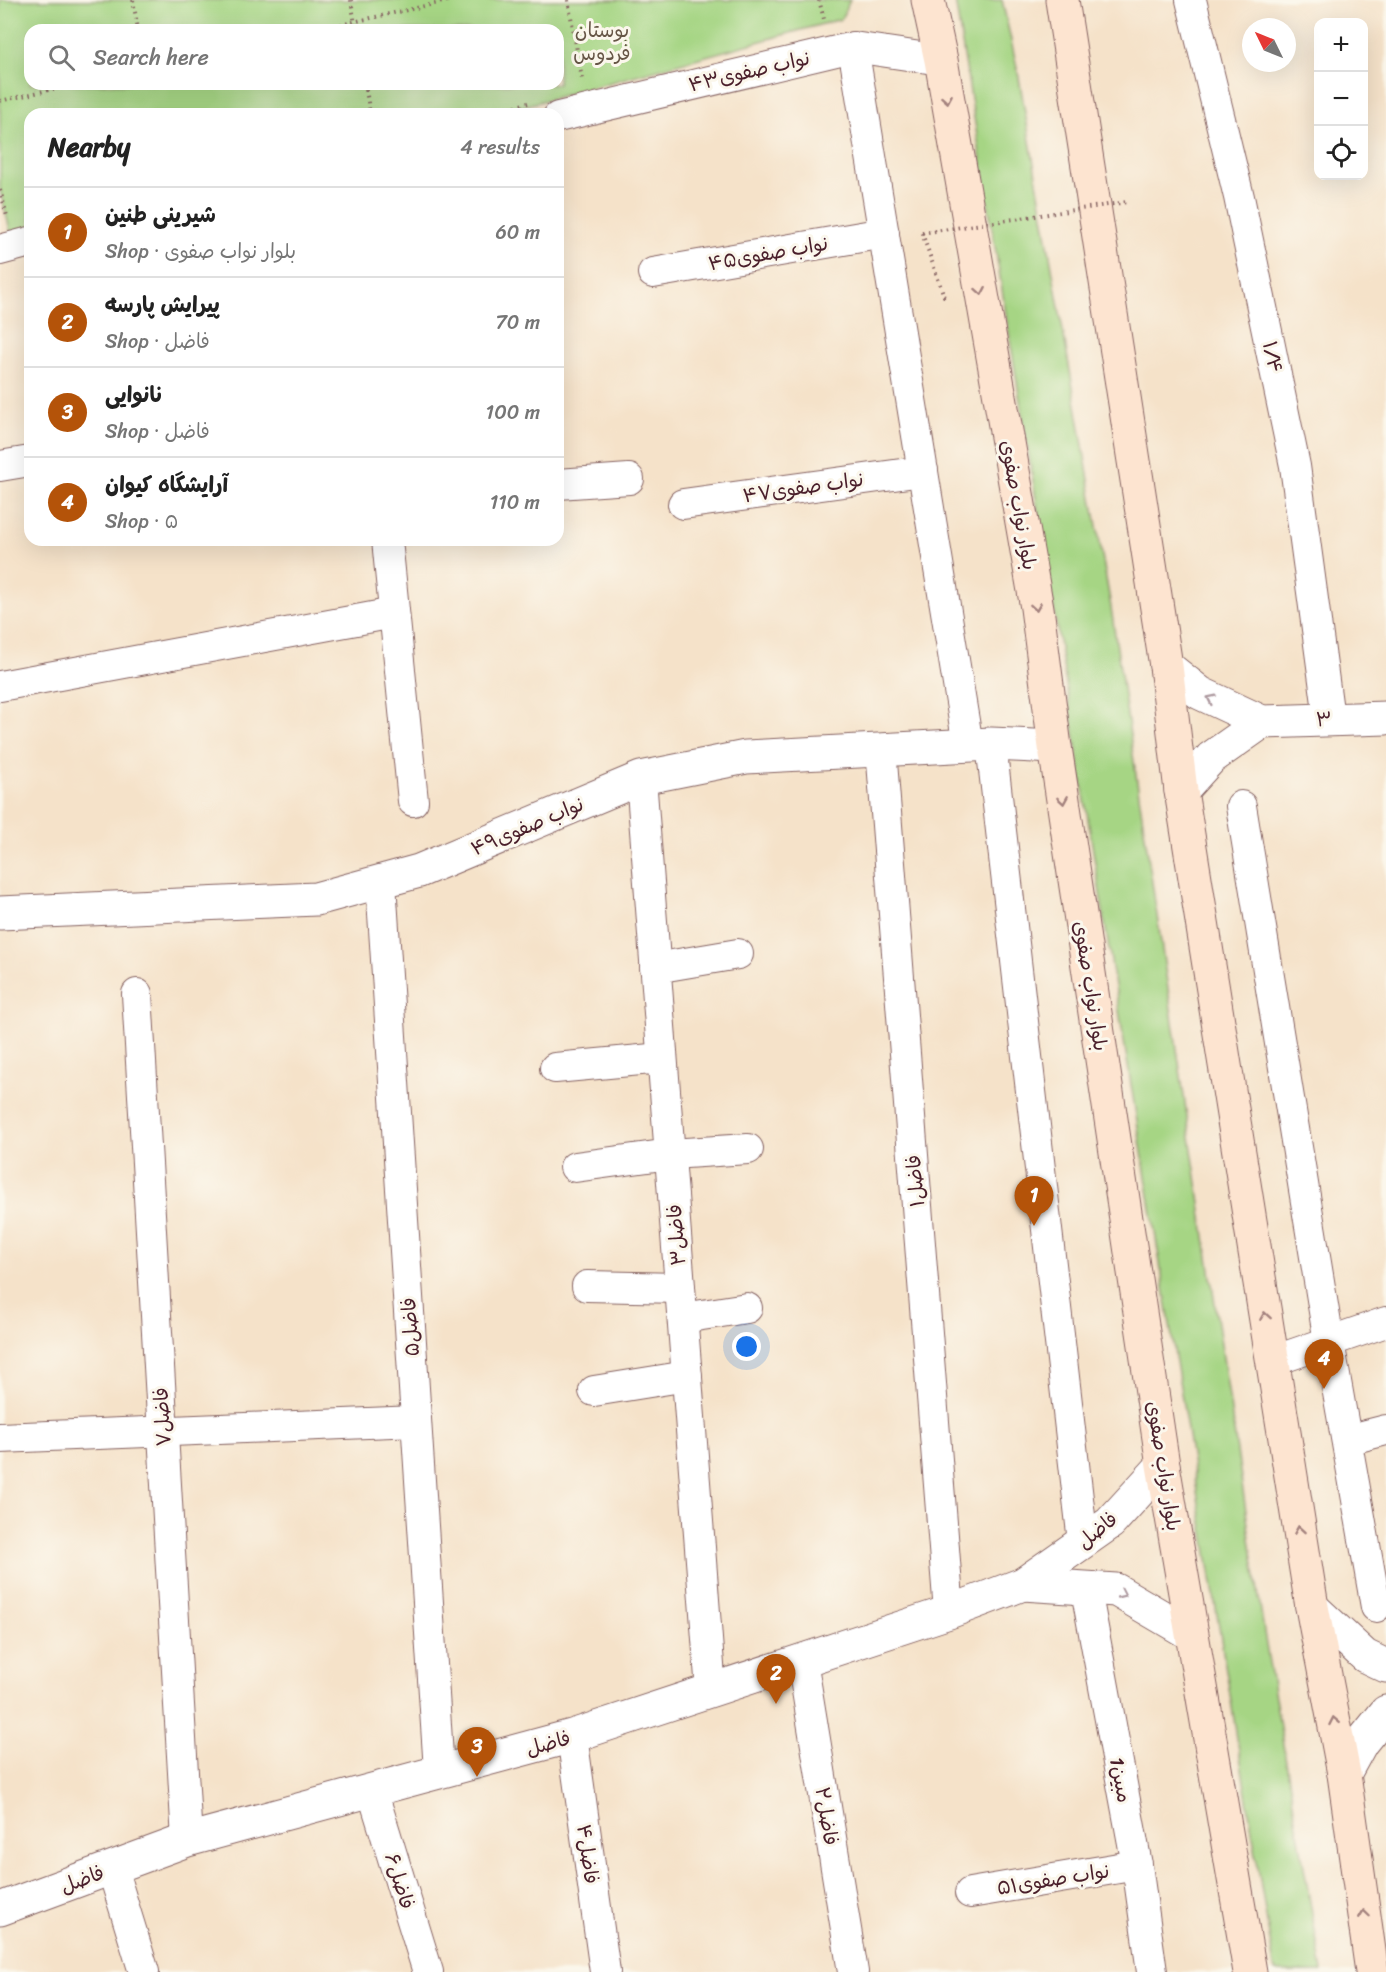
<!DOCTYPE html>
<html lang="en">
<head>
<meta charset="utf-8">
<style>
	:root { --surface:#fff; --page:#f6f6f6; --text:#222; --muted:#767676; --line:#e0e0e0; --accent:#b45309 }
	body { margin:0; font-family:Sriracha,"Playpen Sans Arabic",sans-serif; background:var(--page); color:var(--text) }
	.controls { position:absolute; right:18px; top:18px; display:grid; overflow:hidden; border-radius:12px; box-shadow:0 6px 24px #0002 }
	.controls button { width:54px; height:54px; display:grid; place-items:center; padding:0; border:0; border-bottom:2px solid var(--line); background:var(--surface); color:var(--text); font:30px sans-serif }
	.compass { position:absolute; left:1242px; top:18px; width:54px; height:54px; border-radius:50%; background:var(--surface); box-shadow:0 6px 24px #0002; rotate:313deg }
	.you { position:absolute; left:747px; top:1347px; width:21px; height:21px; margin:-15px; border:4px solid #fff; border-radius:50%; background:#1a73e8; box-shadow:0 0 0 9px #1a73e833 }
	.badge { display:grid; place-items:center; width:39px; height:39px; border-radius:50%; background:var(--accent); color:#fff; font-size:20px; font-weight:700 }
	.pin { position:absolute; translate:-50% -50px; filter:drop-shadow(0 2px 3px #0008) }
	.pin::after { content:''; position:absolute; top:32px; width:21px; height:18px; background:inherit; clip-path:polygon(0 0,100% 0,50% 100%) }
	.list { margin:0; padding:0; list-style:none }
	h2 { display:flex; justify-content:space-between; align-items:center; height:78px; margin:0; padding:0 24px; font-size:26px }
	h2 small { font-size:20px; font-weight:400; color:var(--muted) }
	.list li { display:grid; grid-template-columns:39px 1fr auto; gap:18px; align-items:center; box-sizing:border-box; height:90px; padding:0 24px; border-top:2px solid var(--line) }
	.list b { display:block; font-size:22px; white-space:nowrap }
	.list p { margin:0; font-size:20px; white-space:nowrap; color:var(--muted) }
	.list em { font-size:20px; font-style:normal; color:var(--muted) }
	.icon { flex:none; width:33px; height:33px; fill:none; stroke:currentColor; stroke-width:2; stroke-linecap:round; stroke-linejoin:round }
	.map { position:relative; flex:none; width:1386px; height:1972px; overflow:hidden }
	.search { position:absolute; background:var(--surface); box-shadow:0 6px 24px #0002; left:24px; top:24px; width:540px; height:66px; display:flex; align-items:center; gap:15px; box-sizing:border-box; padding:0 21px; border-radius:18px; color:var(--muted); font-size:22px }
	.panel { position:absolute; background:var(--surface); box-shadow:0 6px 24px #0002; left:24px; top:108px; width:540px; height:438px; border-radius:18px }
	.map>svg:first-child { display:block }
</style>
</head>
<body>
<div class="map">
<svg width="1386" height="1972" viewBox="0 0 1386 1972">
	<rect width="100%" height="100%" fill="#fbf7ec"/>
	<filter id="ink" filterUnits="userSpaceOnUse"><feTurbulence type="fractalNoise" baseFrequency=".0167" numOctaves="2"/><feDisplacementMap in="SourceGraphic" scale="12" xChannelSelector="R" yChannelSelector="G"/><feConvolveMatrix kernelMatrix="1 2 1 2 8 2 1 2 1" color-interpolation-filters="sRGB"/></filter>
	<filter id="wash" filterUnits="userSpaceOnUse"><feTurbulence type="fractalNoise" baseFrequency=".008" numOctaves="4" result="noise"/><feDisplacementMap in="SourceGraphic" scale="24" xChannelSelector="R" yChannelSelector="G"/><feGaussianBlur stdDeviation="1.35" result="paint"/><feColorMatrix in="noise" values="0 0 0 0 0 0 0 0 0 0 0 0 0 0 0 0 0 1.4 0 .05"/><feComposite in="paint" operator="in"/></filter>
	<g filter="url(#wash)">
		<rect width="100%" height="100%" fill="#f5e2c9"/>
		<g fill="#a6d584" stroke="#787a58" stroke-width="1.5" fill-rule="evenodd">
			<path d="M0,0H850L841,19L495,114H30V242L14,246L0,190ZM30,30H558V84H30Z"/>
			<polygon points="955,0 1002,0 1018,72 1110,601 1266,1645 1322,1972 1275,1972"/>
		</g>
	</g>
	<g filter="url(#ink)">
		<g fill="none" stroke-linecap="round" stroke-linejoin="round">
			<defs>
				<g id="minor">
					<polyline points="1191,0 1239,197 1295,466 1329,718"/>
					<polyline points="853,47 968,745"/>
					<polyline points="558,117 853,47 941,60"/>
					<polyline points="0,250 30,242"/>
					<polyline points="653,273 884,233"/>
					<polyline points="0,466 30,461"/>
					<polyline points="558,484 629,479"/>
					<polyline points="683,504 923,471"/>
					<polyline points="387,540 413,801"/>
					<polyline points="0,686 394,613"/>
					<polyline points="991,744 1083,1542"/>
					<polyline points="881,749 949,1612"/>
					<polyline points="641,778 711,1691"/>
					<polyline points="1241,806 1329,1342 1376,1607"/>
					<polyline points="381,883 439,1771"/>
					<polyline points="655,968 738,954"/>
					<polyline points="137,994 187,1840"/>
					<polyline points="555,1068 662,1058"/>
					<polyline points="575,1167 670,1154 748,1149"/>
					<polyline points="587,1286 680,1288"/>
					<polyline points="683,1318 747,1308"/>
					<polyline points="1273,1361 1386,1322"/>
					<polyline points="594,1391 687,1376"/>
					<polyline points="0,1438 416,1421"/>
					<polyline points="1347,1440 1386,1430"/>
					<polyline points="1086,1590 1137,1865 1152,1972"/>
					<polyline points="802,1660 853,1972"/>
					<polyline points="572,1736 605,1972"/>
					<polyline points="372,1790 428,1972"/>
					<polyline points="112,1868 144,1972"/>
					<polyline points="970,1893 1137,1865"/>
				</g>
				<g id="tertiary">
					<polyline points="1166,666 1200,693 1262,722 1386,718"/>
					<polyline points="1181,791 1211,758 1262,722"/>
					<polyline points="0,913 316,899 419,871 641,778 746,757 991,744 1055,747"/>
					<polyline points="1023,1584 1116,1590 1191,1634"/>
					<polyline points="1312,1607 1365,1656 1386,1666"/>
					<polyline points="1344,1774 1361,1743 1386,1712"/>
					<polyline points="0,1909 187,1840 572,1736 949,1612 1023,1584 1110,1523 1163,1465"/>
				</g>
				<g id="secondary">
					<polyline points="928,0 941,60 1037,608 1055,747 1163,1465 1250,1972"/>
					<polyline points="1062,0 1166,666 1181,791 1312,1607 1344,1774 1372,1972"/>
				</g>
			</defs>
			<use href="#minor" stroke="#866362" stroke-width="32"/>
			<use href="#tertiary" stroke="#866362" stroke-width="35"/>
			<use href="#secondary" stroke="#866362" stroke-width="35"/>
			<g stroke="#866362" stroke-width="4" stroke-dasharray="1.5 4.5" stroke-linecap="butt">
				<polyline points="133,0 138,30"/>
				<polyline points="351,0 356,30"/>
				<polyline points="568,0 582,79"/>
				<polyline points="819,0 825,23"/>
				<polyline points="317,30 452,0"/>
				<polyline points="365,84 370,114"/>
				<polyline points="0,101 75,84"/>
				<polyline points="486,114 528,103"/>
				<polyline points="0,190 7,216"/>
				<polyline points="922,233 944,296 948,295"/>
			</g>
			<use href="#minor" stroke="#fff" stroke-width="30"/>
			<use href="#tertiary" stroke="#fff" stroke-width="33"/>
			<use href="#secondary" stroke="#fde4d0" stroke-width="33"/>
			<polyline stroke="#866362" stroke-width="4" stroke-dasharray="1.5 4.5" stroke-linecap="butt" points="922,233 1127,202"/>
		</g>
		<defs><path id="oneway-chevron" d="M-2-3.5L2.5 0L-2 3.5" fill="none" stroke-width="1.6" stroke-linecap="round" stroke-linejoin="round" transform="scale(1.5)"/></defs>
		<g stroke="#a4827e">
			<use href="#oneway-chevron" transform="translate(947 99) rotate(80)"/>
			<use href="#oneway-chevron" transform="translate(981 291) rotate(80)"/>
			<use href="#oneway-chevron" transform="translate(1036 607) rotate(81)"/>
			<use href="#oneway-chevron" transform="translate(1063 800) rotate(81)"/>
			<use href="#oneway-chevron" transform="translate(1265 1316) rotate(-99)"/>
			<use href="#oneway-chevron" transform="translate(1299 1530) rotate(-99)"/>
			<use href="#oneway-chevron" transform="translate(1334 1721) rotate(-101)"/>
			<use href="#oneway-chevron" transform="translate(1364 1914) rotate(-98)"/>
		</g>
		<g stroke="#ae9aa0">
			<use href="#oneway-chevron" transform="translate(1211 699) rotate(-154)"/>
			<use href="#oneway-chevron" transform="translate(1122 1594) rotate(25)"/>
		</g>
	</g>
	<g text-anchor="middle" stroke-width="6" stroke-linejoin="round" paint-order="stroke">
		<g font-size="20" fill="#665646" stroke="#fbf7ec">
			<text x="602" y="37">بوستان<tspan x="602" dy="23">فردوس</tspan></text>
		</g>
		<g font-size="20" fill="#4a1f2b" stroke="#fbf7ec">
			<text transform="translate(749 71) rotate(-13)" y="7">۴۳نواب صفوی</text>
			<text transform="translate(768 253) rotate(-10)" y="7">۴۵نواب صفوی</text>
			<text transform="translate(1273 357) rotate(78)" y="7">۱/۴</text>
			<text transform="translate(803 487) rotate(-8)" y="7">۴۷نواب صفوی</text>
			<text transform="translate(1019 505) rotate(80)" y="7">بلوار نواب صفوی</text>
			<text transform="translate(1324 719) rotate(-2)" y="7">۳</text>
			<text transform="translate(527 826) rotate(-23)" y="7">۴۹نواب صفوی</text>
			<text transform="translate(1091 986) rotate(81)" y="7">بلوار نواب صفوی</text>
			<text transform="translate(915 1181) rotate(-95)" y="7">۱فاضل</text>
			<text transform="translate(676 1235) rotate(-94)" y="7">۳فاضل</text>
			<text transform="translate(410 1327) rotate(-94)" y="7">۵فاضل</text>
			<text transform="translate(162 1417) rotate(-93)" y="7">۷فاضل</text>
			<text transform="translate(1164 1466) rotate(81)" y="7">بلوار نواب صفوی</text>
			<text transform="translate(1097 1530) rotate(-39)" y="7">فاضل</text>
			<text transform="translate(548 1743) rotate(-15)" y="7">فاضل</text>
			<text transform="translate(1121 1780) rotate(79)" y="7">1مبین</text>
			<text transform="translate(827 1816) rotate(81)" y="7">۲فاضل</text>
			<text transform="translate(588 1854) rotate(82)" y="7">۴فاضل</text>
			<text transform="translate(82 1879) rotate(-20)" y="7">فاضل</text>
			<text transform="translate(1053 1879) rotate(-9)" y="7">۵۱نواب صفوی</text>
			<text transform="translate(400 1881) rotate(73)" y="7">۶فاضل</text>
		</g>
	</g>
</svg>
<div class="controls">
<button>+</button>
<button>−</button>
<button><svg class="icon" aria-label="locate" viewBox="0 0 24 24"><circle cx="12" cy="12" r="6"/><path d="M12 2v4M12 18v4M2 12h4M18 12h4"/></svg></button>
</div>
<svg class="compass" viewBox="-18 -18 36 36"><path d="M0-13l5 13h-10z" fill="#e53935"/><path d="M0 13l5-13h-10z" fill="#767676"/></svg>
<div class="you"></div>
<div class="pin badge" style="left:1034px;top:1226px">1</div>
<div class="pin badge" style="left:776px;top:1704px">2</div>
<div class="pin badge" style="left:477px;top:1777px">3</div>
<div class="pin badge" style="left:1324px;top:1389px">4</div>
<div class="search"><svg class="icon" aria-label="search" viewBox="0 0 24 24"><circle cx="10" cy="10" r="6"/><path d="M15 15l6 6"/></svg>Search here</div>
<section class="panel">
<h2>Nearby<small>4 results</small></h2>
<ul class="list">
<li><span class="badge">1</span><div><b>شیرینی طنین</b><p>Shop · بلوار نواب صفوی</p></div><em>60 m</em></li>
<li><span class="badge">2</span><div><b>پیرایش پارسه</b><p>Shop · فاضل</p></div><em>70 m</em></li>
<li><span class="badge">3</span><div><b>نانوایی</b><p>Shop · فاضل</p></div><em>100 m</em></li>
<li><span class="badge">4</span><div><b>آرایشگاه کیوان</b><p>Shop · ۵</p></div><em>110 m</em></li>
</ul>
</section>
</div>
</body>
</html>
